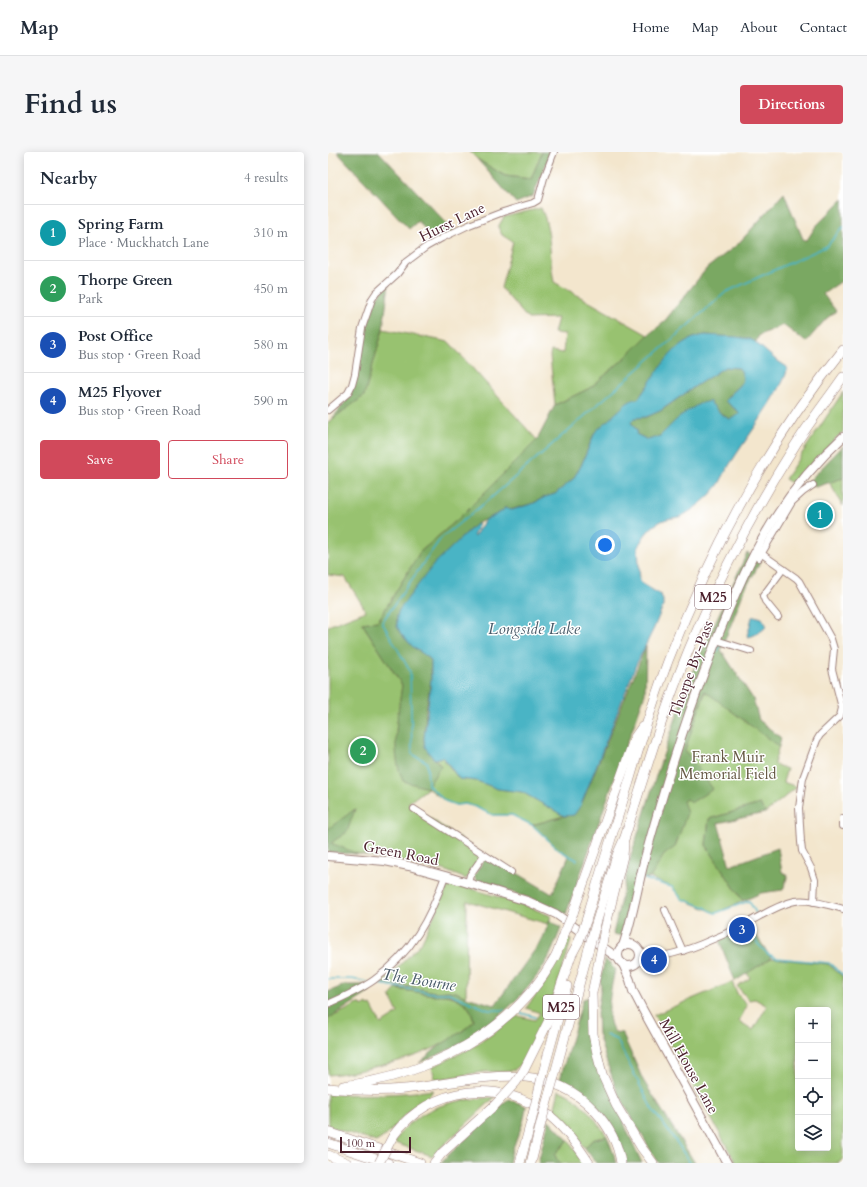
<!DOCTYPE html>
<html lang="en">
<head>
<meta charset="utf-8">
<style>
	:root { --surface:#fff; --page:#f6f6f7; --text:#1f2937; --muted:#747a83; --line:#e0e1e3; --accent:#d1495b }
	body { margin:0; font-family:Cardo,serif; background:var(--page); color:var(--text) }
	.controls { position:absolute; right:12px; bottom:12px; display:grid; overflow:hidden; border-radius:4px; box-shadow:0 2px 10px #0003 }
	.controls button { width:36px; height:36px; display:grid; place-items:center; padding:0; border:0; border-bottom:1px solid var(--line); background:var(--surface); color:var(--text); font:20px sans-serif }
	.scale { position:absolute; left:12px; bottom:10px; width:71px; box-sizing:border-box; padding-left:4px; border:2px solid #4a1f2b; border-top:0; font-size:11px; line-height:14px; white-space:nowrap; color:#4a1f2b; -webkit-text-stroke:3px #fff; paint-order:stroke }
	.you { position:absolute; left:277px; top:393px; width:14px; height:14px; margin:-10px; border:3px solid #fff; border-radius:50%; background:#1a73e8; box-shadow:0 0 0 6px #1a73e833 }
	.badge { display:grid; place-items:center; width:26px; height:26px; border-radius:50%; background:var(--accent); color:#fff; font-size:13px; font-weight:700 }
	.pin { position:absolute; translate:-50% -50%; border:2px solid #fff; box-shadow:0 1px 4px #0006 }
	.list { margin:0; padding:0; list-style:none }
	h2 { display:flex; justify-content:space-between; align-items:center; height:52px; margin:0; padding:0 16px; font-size:17px }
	h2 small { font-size:13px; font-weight:400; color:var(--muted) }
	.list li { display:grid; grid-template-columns:26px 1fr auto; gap:12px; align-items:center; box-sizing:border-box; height:56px; padding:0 16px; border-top:1px solid var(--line) }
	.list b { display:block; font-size:15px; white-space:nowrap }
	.list p { margin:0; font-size:13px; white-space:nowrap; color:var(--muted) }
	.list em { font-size:13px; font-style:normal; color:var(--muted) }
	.actions { display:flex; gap:8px; padding:12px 16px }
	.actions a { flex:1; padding:9px 0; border:1px solid var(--accent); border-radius:4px; text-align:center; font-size:14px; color:var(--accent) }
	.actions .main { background:var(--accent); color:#fff }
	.icon { flex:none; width:22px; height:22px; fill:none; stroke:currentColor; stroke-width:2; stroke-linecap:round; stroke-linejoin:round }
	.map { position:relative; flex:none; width:515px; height:1011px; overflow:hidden; border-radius:4px }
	header { display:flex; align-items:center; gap:24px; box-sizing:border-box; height:56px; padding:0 20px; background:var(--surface); border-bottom:1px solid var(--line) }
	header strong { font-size:19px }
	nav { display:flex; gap:22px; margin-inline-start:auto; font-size:14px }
	.intro { display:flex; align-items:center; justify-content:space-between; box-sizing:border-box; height:96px; padding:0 24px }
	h1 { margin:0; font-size:28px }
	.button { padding:10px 18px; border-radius:4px; background:var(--accent); color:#fff; font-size:14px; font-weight:700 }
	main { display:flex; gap:24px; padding:0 24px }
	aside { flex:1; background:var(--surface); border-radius:4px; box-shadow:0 2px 10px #0003 }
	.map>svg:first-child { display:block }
</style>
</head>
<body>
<header>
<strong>Map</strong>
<nav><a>Home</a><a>Map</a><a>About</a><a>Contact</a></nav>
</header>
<div class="intro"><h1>Find us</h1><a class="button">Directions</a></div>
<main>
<aside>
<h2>Nearby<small>4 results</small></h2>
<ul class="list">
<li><span class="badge" style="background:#0f9aa8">1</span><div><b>Spring Farm</b><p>Place · Muckhatch Lane</p></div><em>310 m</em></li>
<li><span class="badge" style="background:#2e9e5b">2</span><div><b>Thorpe Green</b><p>Park</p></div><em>450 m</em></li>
<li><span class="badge" style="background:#1a4fb4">3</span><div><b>Post Office</b><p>Bus stop · Green Road</p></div><em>580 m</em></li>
<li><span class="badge" style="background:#1a4fb4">4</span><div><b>M25 Flyover</b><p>Bus stop · Green Road</p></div><em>590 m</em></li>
</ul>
<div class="actions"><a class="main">Save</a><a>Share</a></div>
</aside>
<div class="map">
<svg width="515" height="1011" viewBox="0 0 515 1011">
	<rect width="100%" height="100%" fill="#fff"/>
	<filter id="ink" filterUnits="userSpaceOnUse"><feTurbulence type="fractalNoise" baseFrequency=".025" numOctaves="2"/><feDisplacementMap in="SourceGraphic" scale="8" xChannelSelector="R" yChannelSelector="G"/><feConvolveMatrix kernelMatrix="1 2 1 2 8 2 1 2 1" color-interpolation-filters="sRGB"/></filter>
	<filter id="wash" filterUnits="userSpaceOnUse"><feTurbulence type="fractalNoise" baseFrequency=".012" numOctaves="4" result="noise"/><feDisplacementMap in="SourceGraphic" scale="16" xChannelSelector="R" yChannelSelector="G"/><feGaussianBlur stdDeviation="0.9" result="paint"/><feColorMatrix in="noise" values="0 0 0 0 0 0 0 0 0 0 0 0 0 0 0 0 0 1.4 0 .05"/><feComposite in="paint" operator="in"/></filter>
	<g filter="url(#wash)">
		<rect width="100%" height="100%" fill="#f3e6cd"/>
		<g fill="#98c26f" stroke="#71704d" fill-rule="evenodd">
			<polygon points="142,0 214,0 203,27 177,24 149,7"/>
			<path d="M213,56C224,78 221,106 226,130L320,183L298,205L262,236L227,253L222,204L223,199L235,201L237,182L226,181L230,166L200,167L173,136L185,90L174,83L170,75L176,65Z"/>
			<polygon points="55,177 121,190 209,288 129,368 92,400 50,469 34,471 74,533 68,579 113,614 107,607 114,605 131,627 149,629 170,637 194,640 236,664 204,673 184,663 165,663 145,654 137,652 128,653 117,649 100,636 80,651 156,703 138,727 116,718 30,702 0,700 0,474 38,459 17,425 0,423 0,270 36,244"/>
			<polygon points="515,240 515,280 508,286 465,332 457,327"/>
			<polygon points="515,326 515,354 501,330"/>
			<polygon points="393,498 425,547 423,562 453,586 446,612 459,617 455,630 469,635 437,661 432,652 381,667 378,693 415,749 388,761 354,747 344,735 322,726 321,721 356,598"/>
			<polygon points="122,730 196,753 223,764 220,772 139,749 138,845 128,840 121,839 106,840 84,835 55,831 93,791"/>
			<path d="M238,786L243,788C236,813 208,912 183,919C174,921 164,919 155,920C139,922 123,926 107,927L104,915L143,896L166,881L182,868L190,864L207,868L212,861L198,856L219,828Z"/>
			<path d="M443,806L500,812L515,825V1006L511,1011H408L326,863L404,830L410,843L418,851L419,854L411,869L425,878L439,854L427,847L421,848L409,834L422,826L419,821ZM470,858H500V996H470Z"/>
			<path d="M68,837C79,839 91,840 102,841C124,844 140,844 146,869C117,896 83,907 46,915C30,919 16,922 0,923V867L30,852H33L34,855L39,852L40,854L43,853L53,872L70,861L62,844Z"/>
			<path d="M105,938L100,946L84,957L72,968L60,982L48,990L0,974V942C37,943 68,943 105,938Z"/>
			<path d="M231,938C254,948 265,964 279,984L264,988L257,996L240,975L226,960Z"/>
			<path d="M167,945L104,1004L67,991C70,982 77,975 85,969C110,949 136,948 167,945Z"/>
			<polygon points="240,988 256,1011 233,1011 228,1006 227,1002"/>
		</g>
		<g fill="#7aa862" stroke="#626446">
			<polygon points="9,0 51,0 126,79 105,87 90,69 81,77"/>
			<polygon points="214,0 223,0 205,44 188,51 149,7 177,24 203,27"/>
			<path d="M456,41L475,87L477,88H479L488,74L515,47V128L495,142L508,159L498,167L478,190L455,173L431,183L428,190L421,187L377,183L363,187L353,193L333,215L310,247L265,284L253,314L245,327L227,342L217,345L206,351L182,358L178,355L175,359L148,372L134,385L80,446L69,464V474L73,482L85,495L101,506L103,509V528L98,558L96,590L101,601L113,614L99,636L75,629C62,601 70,562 74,533L34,471L50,469L92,400L129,368L209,288L227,253L262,236L298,205L320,183L335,171L379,116L410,92Z"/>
			<polygon points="61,132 55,177 36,244 3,268 22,244 36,182 49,145"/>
			<path d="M397,215L411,216C423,233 405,235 397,249L410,259L412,262L407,265L402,267L394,263L381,249L339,277L332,284L320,288L308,282L309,279L303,270L307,266L319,265L334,258L366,235Z"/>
			<polygon points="515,294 515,326 488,335 478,332"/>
			<polygon points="419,401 433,409 416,439 393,498 425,547 431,568 453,586 451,595 377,539 357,598 385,637 364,650 359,647 355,649 359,661 347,695 336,703 322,726 310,727 295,784 285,782 302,707 328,624 363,523"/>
			<polygon points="318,494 317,542 238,762 219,752 149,729 146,724 159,703 224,742 241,704 231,698 204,673 236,664 245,663 255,648"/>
			<polygon points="432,652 437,661 390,671 402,714 450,696 454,720 460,723 455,738 433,741 415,749 378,693 381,667"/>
			<polygon points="27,657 19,680 3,691 30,702 0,700 0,677"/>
			<path d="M222,768L233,776C229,786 225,797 220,807C197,846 162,875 122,897C113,902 102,906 91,911L111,894L136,878L146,869L143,859L138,852L123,843H105L68,837L84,835L106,840L121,839L128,840L138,845L167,853L214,788Z"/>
			<polygon points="422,774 443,806 407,829 391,788"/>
			<path d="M277,807L287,817C284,834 275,867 287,880L294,881L315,928L367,1011H331L323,999L289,939L278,908L270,882L269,861L273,834L272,831Z"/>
			<polygon points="17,833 37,833 42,840 0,867 0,840"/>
			<path d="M261,845L260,864L261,882L300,981L314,1011H298C291,976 271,953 243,933V932L232,927L255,847Z"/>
			<path d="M180,947L198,954C197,975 184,991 181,1011H112Z"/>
			<polygon points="221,968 240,988 227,1002 228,1006 233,1011 210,1011"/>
			<polygon points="279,984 289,1011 268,1011 257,996 264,988"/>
		</g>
		<g fill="#48b4c5" stroke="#496a78" fill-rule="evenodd">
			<path d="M377,183L409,185L421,187L426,189L447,207L459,215C462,228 415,291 406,306C400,314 396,323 391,332C387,338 380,345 374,350C368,355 359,362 351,365C347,366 343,366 339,367C325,371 315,383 310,396L312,429L315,432L333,443L335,448V454L326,476L308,513L253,653L246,663L236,664L194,640L170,637L149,629L131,627L116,606L114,605L107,607L104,605L97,595L96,586L103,528V509L101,506L85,495L73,482L69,474V464L71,458L80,446L106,412L148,372H151L145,384L146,385L157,368L175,359L176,356L184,358L206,351L217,345L227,342L245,327L253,314L267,280L299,251L306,247H310C328,224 344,187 377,183ZM397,215L411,216C423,233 405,236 397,249L410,259L411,262L407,265L402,267L394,263L381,249L371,252L358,260L348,268L332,284L320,288L308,282L309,279L303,270L307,266L318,265L332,259L366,235Z"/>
			<path d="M427,464L434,466L439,474C434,479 427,484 420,485L419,483C422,476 422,472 424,465Z"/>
		</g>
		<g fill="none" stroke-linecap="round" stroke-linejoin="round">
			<g stroke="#48b4c5" stroke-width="1.5">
				<polyline points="390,499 392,491"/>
				<polyline points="249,708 231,698 204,673 184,663 165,663 145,654 137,652 128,653 117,649 100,633 99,610 84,602 82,519 54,470 113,386 163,346 398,140 499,94 515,75"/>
				<polyline points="316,727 344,735 354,747 377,755 384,760 388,761 421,749 428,761"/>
				<polyline points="424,778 429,791 440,802 449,806 501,811 515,823"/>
				<polyline points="0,827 24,827 40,830"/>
				<polyline points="46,831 105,841 121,841 148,853 161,858 176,858"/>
				<polyline points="193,861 207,865"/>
				<polyline points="278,883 289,888 324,957 350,992 362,1011"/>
			</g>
		</g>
	</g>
	<g filter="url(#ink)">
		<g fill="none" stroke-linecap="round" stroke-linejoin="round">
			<defs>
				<g id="minor">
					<polyline points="0,258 20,241 24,233 27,222 34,176 44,147 48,141 69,122 78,110 98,95 114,86 141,73 175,60 205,51 210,48 216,26 226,0"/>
					<polyline points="434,402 468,426 471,429 503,487 506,497 504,517 514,556 512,564 492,583 489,588 475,626 471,656 473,690 474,699 483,716 487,728 486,750"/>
					<polyline points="431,406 464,350 475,340 485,333"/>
					<polyline points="450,465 437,449 435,444 455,417"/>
					<polyline points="388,488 423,499"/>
					<polyline points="86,657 183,720"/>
					<polyline points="515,666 515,674"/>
					<polyline points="140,731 142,723 156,703"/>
					<polyline points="337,758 355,799"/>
					<path d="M311,798C316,801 322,804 328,804C351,804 396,783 417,772C433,764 449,753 467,749C482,747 500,753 515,757"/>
					<polyline points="312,807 322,804"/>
					<path d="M0,852C16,845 32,838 46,828C84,801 102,766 117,724"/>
				</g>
				<g id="major">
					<polyline points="0,704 57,709 81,714 117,724 199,749 228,762 290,806"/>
					<circle cx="301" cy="803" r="11"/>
					<path d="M295,794C305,765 309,736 317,706C335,640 355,574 380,510C413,422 444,350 515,285"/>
					<polyline points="295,812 302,828 305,839 316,860 399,1011"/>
				</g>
				<g id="highway">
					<polyline points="245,761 307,585 314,575"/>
					<path d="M258,769C272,722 286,676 301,630C313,589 325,549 340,509C383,397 440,291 515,198"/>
					<path d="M267,775L289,703L297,685C319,614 340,544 370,476C397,414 430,352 466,295C481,271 499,248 515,225"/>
					<polyline points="276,781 295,704 296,692"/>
					<polyline points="272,804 264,841 265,882 269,901 274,922 288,953 313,995 325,1011"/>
					<polyline points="196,918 222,866 243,804 251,789"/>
					<polyline points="215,921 239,834"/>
					<polyline points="226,925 261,796"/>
					<path d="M15,934C100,923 184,882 227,805C231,797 234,788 237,780"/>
					<path d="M0,936C25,938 50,940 76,937C141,931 212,902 266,958C279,972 290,991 293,1011"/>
					<polyline points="0,980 92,1011"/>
					<path d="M65,984C102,933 174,925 222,964C238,977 250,994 261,1011"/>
					<polyline points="0,991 60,1011"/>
					<polyline points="0,1003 19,1011"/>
					<polyline points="106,1011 114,1001 167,953"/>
					<polyline points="192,1011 204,966"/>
					<polyline points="203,1011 213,971"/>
				</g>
			</defs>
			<use href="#minor" stroke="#9e827c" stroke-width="8"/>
			<use href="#major" stroke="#9e827c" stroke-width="10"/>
			<use href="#highway" stroke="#9e827c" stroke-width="10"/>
			<use href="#minor" stroke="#fff" stroke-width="6"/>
			<use href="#major" stroke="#fff" stroke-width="8"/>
			<use href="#highway" stroke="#fff" stroke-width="9"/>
			<defs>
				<g id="highway-bridge">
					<polyline points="237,780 245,761"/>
					<polyline points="251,789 258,769"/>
					<polyline points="261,796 267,775"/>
					<polyline points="272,804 276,781"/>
					<polyline points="167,953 188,930 196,918"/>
					<polyline points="204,966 215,921"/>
					<polyline points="213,971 226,925"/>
					<polyline points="51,1011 65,984"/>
				</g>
			</defs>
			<use href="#highway-bridge" stroke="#9e827c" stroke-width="10" stroke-linecap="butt"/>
			<use href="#highway-bridge" stroke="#fff" stroke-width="9"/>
		</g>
	</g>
	<g text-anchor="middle" stroke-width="3" stroke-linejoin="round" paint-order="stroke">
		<g fill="#fff" stroke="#80626b" stroke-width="1">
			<rect x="367" y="433" width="36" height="24" rx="3"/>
			<rect x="215" y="843" width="36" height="24" rx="3"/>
		</g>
		<g font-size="14" font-weight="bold" fill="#4a1f2b">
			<text x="385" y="450">M25</text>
			<text x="233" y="860">M25</text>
		</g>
		<g font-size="15" fill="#4a1f2b" stroke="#fff">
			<text transform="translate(124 70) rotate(-26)" y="5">Hurst Lane</text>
			<text transform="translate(363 517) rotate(-70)" y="5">Thorpe By-Pass</text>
			<text transform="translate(73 701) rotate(11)" y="5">Green Road</text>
			<text transform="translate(361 914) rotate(61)" y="5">Mill House Lane</text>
		</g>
		<g font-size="15" fill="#655843" stroke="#fff">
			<text x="400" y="610">Frank Muir<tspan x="400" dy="17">Memorial Field</tspan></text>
		</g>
		<g font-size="16" font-style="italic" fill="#495b69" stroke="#fff">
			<text x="206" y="482">Longside Lake</text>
			<text transform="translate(91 827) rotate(9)" y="6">The Bourne</text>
		</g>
	</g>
</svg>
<div class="controls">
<button>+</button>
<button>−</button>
<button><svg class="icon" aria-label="locate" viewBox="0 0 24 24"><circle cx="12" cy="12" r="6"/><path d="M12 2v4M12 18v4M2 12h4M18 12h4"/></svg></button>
<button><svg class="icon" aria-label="layers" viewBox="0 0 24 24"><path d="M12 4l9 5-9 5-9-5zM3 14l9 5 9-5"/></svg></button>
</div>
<div class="scale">100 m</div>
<div class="you"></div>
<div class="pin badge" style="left:492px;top:363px;background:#0f9aa8">1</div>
<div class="pin badge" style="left:35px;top:599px;background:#2e9e5b">2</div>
<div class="pin badge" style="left:414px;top:778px;background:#1a4fb4">3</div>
<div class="pin badge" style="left:326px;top:808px;background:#1a4fb4">4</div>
</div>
</main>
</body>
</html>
